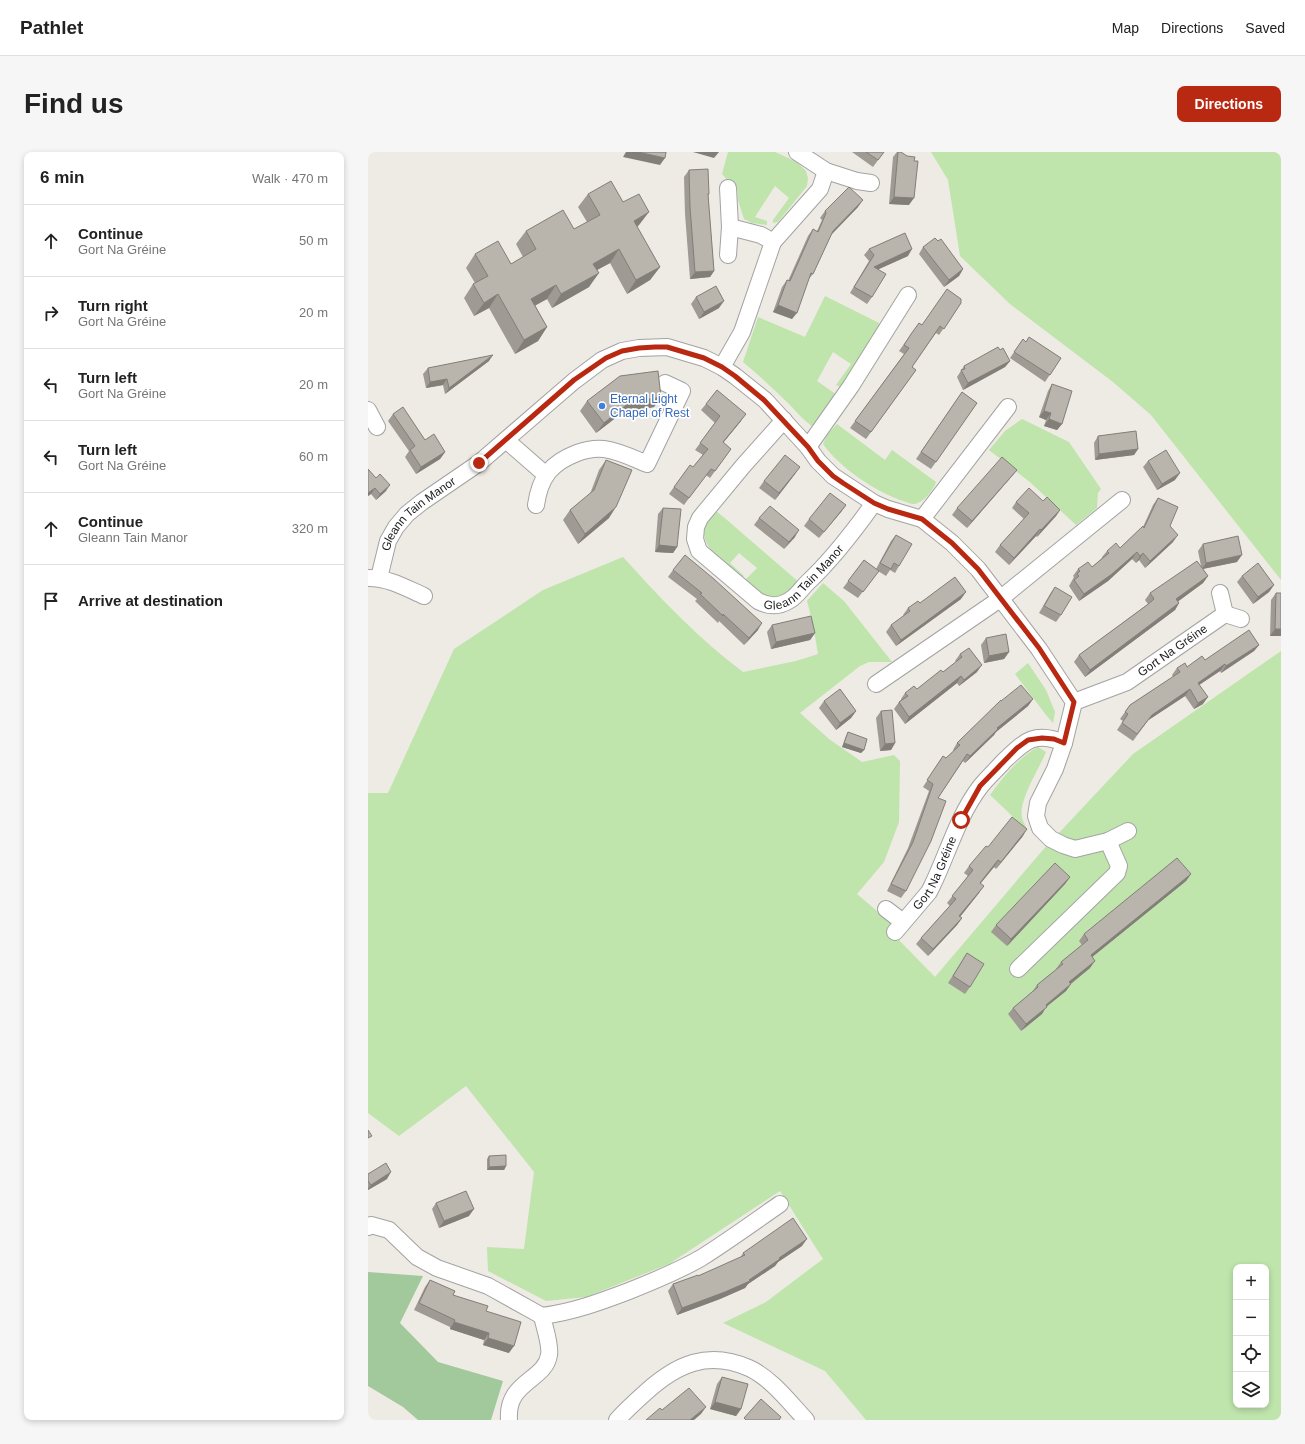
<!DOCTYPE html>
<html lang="en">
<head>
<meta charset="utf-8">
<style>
	:root { --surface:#fff; --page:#f6f6f6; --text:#222; --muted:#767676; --line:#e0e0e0; --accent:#b92810 }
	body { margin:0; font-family:Helvetica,sans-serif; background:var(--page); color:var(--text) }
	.controls { position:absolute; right:12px; bottom:12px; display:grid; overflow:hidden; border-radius:8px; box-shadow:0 2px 6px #0003 }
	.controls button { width:36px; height:36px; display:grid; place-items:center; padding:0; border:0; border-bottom:1px solid var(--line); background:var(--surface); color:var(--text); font:20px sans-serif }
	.stop { position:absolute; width:12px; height:12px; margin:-9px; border:3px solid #b92810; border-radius:50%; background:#fff }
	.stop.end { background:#b92810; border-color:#fff; box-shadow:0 1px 4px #0008 }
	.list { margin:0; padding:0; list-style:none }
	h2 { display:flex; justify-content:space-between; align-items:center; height:52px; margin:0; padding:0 16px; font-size:17px }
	h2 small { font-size:13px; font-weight:400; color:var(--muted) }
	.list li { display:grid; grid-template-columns:26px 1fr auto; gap:12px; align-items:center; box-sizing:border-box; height:72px; padding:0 16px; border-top:1px solid var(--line) }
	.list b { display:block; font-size:15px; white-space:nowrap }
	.list p { margin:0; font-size:13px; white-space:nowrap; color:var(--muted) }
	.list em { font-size:13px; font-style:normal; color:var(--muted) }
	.icon { flex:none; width:22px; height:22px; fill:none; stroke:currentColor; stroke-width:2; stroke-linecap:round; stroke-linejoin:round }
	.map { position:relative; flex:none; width:913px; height:1268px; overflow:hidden; border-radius:8px }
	header { display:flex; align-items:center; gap:24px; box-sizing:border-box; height:56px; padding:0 20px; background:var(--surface); border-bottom:1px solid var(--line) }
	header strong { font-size:19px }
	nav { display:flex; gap:22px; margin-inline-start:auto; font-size:14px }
	.intro { display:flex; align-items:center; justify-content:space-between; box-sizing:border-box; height:96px; padding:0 24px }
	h1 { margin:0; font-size:28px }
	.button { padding:10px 18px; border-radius:8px; background:var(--accent); color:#fff; font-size:14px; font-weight:700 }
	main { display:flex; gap:24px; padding:0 24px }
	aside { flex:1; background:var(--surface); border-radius:8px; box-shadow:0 2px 6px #0003 }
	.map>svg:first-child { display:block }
</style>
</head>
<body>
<header>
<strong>Pathlet</strong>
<nav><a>Map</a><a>Directions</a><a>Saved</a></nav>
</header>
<div class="intro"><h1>Find us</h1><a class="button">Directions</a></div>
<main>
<aside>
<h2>6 min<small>Walk · 470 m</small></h2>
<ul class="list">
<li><svg class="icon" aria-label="ahead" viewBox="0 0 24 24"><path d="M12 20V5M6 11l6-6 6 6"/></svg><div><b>Continue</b><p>Gort Na Gréine</p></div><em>50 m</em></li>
<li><svg class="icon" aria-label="right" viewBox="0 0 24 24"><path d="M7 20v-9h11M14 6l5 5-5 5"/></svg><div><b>Turn right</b><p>Gort Na Gréine</p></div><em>20 m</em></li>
<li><svg class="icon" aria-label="left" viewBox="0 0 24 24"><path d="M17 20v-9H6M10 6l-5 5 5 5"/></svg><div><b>Turn left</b><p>Gort Na Gréine</p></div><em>20 m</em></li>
<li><svg class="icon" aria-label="left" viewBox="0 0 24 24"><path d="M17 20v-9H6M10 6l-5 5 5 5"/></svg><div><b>Turn left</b><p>Gort Na Gréine</p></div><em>60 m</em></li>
<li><svg class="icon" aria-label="ahead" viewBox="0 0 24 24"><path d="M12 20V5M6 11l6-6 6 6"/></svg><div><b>Continue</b><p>Gleann Tain Manor</p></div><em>320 m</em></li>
<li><svg class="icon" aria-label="arrive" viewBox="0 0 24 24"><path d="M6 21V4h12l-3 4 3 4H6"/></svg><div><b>Arrive at destination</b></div></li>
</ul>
</aside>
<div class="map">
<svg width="913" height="1268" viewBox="0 0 913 1268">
	<rect width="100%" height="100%" fill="#edebe3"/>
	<g fill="#bfe4ac" fill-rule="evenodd">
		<polygon points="360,0 407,0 429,10 438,19 440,26 439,34 410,70 405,71 405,68 421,46 407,34 387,65 399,69 399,73 384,71 376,67 370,48 369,34 365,34 354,22"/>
		<polygon points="563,0 913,0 913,428 783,263 745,230 642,152 592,104 580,28"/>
		<path d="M457,144L511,171V175L474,236L468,233L483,212L465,200L449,229L469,243L445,275C437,269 431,263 424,255C409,240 392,224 375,210L390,165L437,185Z"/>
		<polygon points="654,267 701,290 733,337 730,341 729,356 708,373 663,331 621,298 637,279"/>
		<path d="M469,272L517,308L524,298L568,330C565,339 554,353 544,352C541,351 538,350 535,349C507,339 473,317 455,292L459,283Z"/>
		<path d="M348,359L359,368L433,432L416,446L399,447L376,429L389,416L371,401L362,411L376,424L373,426C360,414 330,395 337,374C339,368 344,363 348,359Z"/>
		<path d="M255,405C292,446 331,487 375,520L428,509L450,502L445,472L439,449L455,431L476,449L524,510H501L492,514L432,561L461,587L494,610L526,603L532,609L531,670L516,710L489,742L523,771L525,782L567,825L674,699L765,602L913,499V1268H498L457,1219L355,1171L398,1150L455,1107L412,1039L301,1112L218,1145L178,1149L120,1119L119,1095L156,1097L166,1020L98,934L31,984L0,961V641H20L86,497L175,438ZM868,1115H898V1253H868Z"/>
		<polygon points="660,511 678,538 687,560 685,571 678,563 647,522"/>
		<path d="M670,595L678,600C671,617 650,649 654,666C655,670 658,674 659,678H658L638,658L622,643C635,625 650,606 670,595Z"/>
	</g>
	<polygon fill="#a2c99b" points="0,1120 55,1124 32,1171 70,1210 135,1229 123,1268 50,1268 35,1255 0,1234"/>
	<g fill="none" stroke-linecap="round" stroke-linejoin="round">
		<defs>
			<g id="minor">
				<polyline points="429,0 458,19 489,29 503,31"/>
				<polyline points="360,36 362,75 360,103"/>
				<polyline points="362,75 393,83 405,90"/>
				<polyline points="354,215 374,180 405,90 452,37 458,19"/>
				<polyline points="0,258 9,275"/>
				<path id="s1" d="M416,268L375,314L332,366L328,375L327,387L331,399L390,449C401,455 411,455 422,448C429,444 433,437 439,431C465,407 486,379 506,351"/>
				<polyline points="138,288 178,323"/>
				<polyline points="440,295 483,234 540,143"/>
				<path d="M168,353C172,325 183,311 209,301C217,298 227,296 236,297C251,299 265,306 279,312L314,239L297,231"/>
				<polyline points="554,367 640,255"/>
				<path d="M1,426C21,426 38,436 56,444"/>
				<path id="s2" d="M11,426L20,389L28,375L39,362L54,350L111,311L206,229L234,208L254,199L271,196L299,195L336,206L354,215L367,224L397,248L440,295L450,309L465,324L506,351L520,357L554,367L584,391L610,417L671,497L706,550L696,591L687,617L670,651L668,664L672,676L683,687L695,693L707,697L740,689L760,679"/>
				<polyline points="852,441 857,462"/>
				<polyline points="508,532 632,447 754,348"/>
				<path id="s3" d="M706,550L759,530L857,462L873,467"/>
				<polyline points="518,757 535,770"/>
				<path id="s4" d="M527,780L561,740L564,734C580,701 590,664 612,635C619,626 628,618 635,610C656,590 666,578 696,591"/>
				<polyline points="650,817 749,721 751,714 740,689"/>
				<polyline points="0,1075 3,1073 21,1078 49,1105 69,1116 120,1134 174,1164"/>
				<path d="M141,1268C138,1229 177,1229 181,1203C183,1193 176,1174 174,1164C205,1160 232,1150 261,1139C286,1129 311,1119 333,1106C360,1089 386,1070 412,1052"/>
				<path d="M249,1268C258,1258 268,1249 278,1240C309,1212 340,1198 381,1216C403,1226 422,1251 438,1268"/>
			</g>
		</defs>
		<use href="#minor" stroke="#a3a3a3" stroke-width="18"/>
		<use href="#minor" stroke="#fff" stroke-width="16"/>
	</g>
	<g fill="#9f9b94">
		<polygon points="484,0 516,0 505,15"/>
		<polygon points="529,0 533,0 541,53 521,52 525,5"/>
		<polygon points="321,18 341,42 340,44 346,119 342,125 322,127 317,62 316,25"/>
		<polygon points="220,42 255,50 271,73 269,75 292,115 282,128 259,142 242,111 229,118 221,135 184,156 179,147 167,153 179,175 170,189 147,202 121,156 106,164 96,146 105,132 107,131 98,116 107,102 143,112 155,105 148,92 158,79 206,77 219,70 210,55"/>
		<polygon points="490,55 463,83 445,122 440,128 424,167 405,160 414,135 419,128 420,129 440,84 445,77 449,79 454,68 452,66 457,59"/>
		<polygon points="570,89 595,117 591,124 576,135 551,102 555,95"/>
		<polygon points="501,97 540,104 511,117 504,145 499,152 482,141 501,109 496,103"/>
		<polygon points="328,145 351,156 331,167 323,152"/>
		<polygon points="593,151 571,183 568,181 544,215 548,218 498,287 482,276 536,202 531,199 551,171 554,173"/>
		<polygon points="655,187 658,190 693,206 677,230 642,206"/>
		<polygon points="632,198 642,209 637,215 595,238 589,225 596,214"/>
		<polygon points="121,209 77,242 75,233 58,236 55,222 60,216"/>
		<polygon points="684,232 694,272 689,278 676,274 678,268 671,265 680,239"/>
		<polygon points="594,240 609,251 563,317 548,307"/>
		<polygon points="293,245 286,255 254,261 228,281 212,259 219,249"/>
		<polygon points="338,252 373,269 355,291 363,297 342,326 338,323 316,353 301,342 306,335 325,315 335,303 327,298 347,271 333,258"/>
		<polygon points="25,262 57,288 77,300 72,307 48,322 37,305 41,299 20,269"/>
		<polygon points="730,284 770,297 766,303 727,308 726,291"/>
		<polygon points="238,308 241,366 210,392 195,368 202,358 222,342 231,318"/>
		<polygon points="780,309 807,328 789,338 775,315"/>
		<polygon points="0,317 18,339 8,348 3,342 0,344"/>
		<polygon points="649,318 644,324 599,376 584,363 589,356"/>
		<polygon points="427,322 407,348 391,336 396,329"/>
		<polygon points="790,346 802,374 805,390 777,416 771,408 768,411 764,407 740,429 711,449 701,434 706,425 705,424 710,417 724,415 734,406 734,405 739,399 752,396 775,375 785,353"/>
		<polygon points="675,349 692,358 688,364 669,385 668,384 641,413 627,400 632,393 656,367 644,356 648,350"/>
		<polygon points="478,353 473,360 451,386 436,374 441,367"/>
		<polygon points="295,356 309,395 305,401 287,400 290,362"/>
		<polygon points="391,366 427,385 416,397 386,373"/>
		<polygon points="528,383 531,414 527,421 522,418 518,424 510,419 490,446 475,436 496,408 508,417 523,389"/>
		<polygon points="835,392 869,410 835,417 840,424 835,431 810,449 811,451 807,458 717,525 706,510 711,503 780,452 777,448 782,441 833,414 830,399"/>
		<polygon points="305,418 390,478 376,493 351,469 350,471 327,449 329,447 300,425"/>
		<polygon points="874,424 906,433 901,440 885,452 869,430"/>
		<polygon points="687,435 693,463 688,470 671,461 682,442"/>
		<polygon points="908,441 913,441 913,484 902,484 903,448"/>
		<polygon points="593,447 528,494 518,480 523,473 536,464 535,463 540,456 552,451"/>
		<polygon points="404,473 447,481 442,488 403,497 399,480"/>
		<polygon points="618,486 641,500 636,507 616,511 613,493"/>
		<polygon points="891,493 886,499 853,521 852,519 831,533 835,552 826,557 817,544 779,569 765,589 749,578 755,569 752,567 762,553 805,525 804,523 809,516 819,515 837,508"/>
		<polygon points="592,502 609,520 591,534 589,531 537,572 526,557 531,550 533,548 533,547 537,541 549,537 575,520 588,510 587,509"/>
		<polygon points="665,547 660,554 628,580 626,583 597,611 595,609 570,646 538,739 533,746 519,739 540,696 561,639 555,635 575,604 578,606 586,599 585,598 589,591 633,549"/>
		<polygon points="456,549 488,559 483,566 468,578 451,556"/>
		<polygon points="513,559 527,591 523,598 512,599 508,566"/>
		<polygon points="480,580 496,598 493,601 474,595 478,584"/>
		<polygon points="655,684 628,717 626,715 613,731 611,741 592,765 594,766 589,773 560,804 548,792 553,786 582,754 579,751 600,724 596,721 601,714 620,695"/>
		<polygon points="823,722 818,729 724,805 722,816 703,832 698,839 678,855 674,862 653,879 640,862 645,856 664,840 669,833 689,817 688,817 693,810 714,793 711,789 716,782"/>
		<polygon points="702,725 697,732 639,794 623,780 628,773"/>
		<polygon points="599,801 602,835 597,842 580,831"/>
		<polygon points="121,1004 138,1014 136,1018 119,1018 119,1007"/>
		<polygon points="0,1022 19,1027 0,1038"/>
		<polygon points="68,1051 101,1064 71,1076 64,1057"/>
		<polygon points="434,1094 410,1110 407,1114 380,1132 377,1136 352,1147 309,1163 300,1139 305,1132 330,1124 372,1106 375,1101"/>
		<polygon points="62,1128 85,1143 118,1159 141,1201 115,1193 116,1188 82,1177 82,1175 46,1158 57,1135"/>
		<polygon points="354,1225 373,1257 368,1264 342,1257 349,1232"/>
	</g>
	<g fill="#827e78">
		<polygon points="258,0 270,0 297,6 292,13 255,5"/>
		<polygon points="325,0 351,0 346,6"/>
		<polygon points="526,45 546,46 541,53 521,52"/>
		<polygon points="495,48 490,55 460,86 465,79"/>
		<polygon points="281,60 271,73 256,82 266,69"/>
		<polygon points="251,97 242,111 216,125 225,112"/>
		<polygon points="544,97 540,104 502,121 506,115"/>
		<polygon points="292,115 282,128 259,142 268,128"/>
		<polygon points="595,117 591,124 576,135 581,128"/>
		<polygon points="346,119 342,125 322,127 327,120"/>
		<polygon points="231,121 221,135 184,156 193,142"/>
		<polygon points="188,133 179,147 154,161 163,147"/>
		<polygon points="130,142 121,156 106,164 116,151"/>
		<polygon points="356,149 351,156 331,167 336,160"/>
		<polygon points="410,153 429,161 424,167 405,160"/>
		<polygon points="179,175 170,189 147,202 156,188"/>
		<polygon points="125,203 121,209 77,242 81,236"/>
		<polygon points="642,209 637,215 595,238 600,231"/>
		<polygon points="79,227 75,233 58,236 62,230"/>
		<polygon points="293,245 286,255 254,261 228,281 236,271 262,250"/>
		<polygon points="676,259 683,261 678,268 671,265"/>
		<polygon points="378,262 373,269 350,297 355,290"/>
		<polygon points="681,267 694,272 689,278 676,274"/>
		<polygon points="770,297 766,303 727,308 731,302"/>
		<polygon points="77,300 72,307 48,322 53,315"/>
		<polygon points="432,315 427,322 407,348 411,341"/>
		<polygon points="649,318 644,324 599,376 604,369"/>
		<polygon points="812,321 807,328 789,338 794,332"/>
		<polygon points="22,333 18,339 8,348 12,342"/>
		<polygon points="7,336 3,342 0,344 0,341"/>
		<polygon points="478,353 473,360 451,386 456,380"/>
		<polygon points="248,355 241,366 210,392 217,382"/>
		<polygon points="692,358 688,364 669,385 673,378"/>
		<polygon points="672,377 668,384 641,413 646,406"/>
		<polygon points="431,378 427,385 416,397 421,390"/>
		<polygon points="810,383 805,390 777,416 782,409"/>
		<polygon points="291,393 309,395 305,401 287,400"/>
		<polygon points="769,400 764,407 740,429 711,449 716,442"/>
		<polygon points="775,401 771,408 768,411 772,404"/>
		<polygon points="874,403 869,410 834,417 838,411"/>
		<polygon points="840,424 835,431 804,454 808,447"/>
		<polygon points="906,433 901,440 885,452 890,445"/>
		<polygon points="598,440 593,447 528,494 533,488"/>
		<polygon points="811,451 807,458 717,525 722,518"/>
		<polygon points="394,471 390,478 376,493 381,486"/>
		<polygon points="907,477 913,477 913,484 902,484"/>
		<polygon points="447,481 442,488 403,497 408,490"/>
		<polygon points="891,493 886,499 853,521 858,514"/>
		<polygon points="641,500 636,507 616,511 621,504"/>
		<polygon points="857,512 852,519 825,537 830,531"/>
		<polygon points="614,513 609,520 591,534 596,528"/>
		<polygon points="593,524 589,531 537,572 541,565"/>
		<polygon points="822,537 817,544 779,569 765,589 784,563"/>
		<polygon points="840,545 835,552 826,557 830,551"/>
		<polygon points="665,547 660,554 628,580 626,583 597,611 602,604 629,576"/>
		<polygon points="488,559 483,566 468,578 472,571"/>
		<polygon points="476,591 496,598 493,601 474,595"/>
		<polygon points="527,591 523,598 512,599 517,592"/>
		<polygon points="659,677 655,684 628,717 633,710"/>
		<polygon points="630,708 626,715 607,738 612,731"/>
		<polygon points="823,722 818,729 718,810 723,803"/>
		<polygon points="702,725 697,732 639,794 643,787"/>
		<polygon points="616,734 611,741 587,771 591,764"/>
		<polygon points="594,766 589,773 560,804 565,797"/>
		<polygon points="727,809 722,816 696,837 701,830"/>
		<polygon points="703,832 698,839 678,855 674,862 653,879 658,872 678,853"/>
		<polygon points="138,1014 136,1018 119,1018 121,1015"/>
		<polygon points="23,1020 19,1027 0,1038 0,1037 3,1033"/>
		<polygon points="106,1057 101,1064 71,1076 76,1069"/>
		<polygon points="439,1087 434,1094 410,1110 407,1114 380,1132 377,1136 352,1147 309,1163 314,1156 381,1128 411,1106"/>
		<polygon points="86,1170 121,1181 116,1188 82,1177"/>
		<polygon points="120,1186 146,1194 141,1201 115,1193"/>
		<polygon points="347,1250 373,1257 368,1264 342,1257"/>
		<polygon points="338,1255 333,1262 326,1268 322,1268"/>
	</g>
	<g fill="#b9b4ac" stroke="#827e78">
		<polygon points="270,0 298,0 297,6"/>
		<polygon points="498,0 516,0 510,8"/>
		<polygon points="530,0 533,0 539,4 547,5 546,9 550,9 546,46 526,45"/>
		<polygon points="340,17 341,42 340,42 346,119 327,120 322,55 321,18"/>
		<polygon points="243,29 255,50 271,42 281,60 266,69 292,115 268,128 251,97 225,112 231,121 193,142 188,133 163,147 179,175 156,188 130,142 116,151 105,132 120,124 107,102 130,89 143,112 168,97 158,79 195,58 206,77 232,63 220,42"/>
		<polygon points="481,35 495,48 465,79 445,122 443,121 429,161 410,153 419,128 422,129 445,77 450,80 458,61 457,59"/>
		<polygon points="537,81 544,97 506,115 518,122 504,145 486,135 506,103 501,97"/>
		<polygon points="567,86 570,89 573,87 595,117 581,128 555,95"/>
		<polygon points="348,134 356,149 336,160 328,145"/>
		<polygon points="579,137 593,147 593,151 576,177 572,174 544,215 548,218 503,280 487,269 541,196 536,193 543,182 551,171 554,173"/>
		<polygon points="661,185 693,206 682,223 646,200 655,187 658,190"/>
		<polygon points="630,195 632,198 635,196 642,209 600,231 593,218 597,217 596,214"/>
		<polygon points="125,203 81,236 79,227 62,230 60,216"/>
		<polygon points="290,219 293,245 262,250 236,271 219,249 252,224"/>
		<polygon points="684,232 704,239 694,272 681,267 683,261 676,259"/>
		<polygon points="349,238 378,262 355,290 363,297 347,319 343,317 321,346 306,335 322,313 325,315 340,297 332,291 352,264 338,252"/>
		<polygon points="594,240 609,251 568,310 553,300"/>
		<polygon points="35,255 57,288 66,282 77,300 53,315 42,298 47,294 25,262"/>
		<polygon points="768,279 770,297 731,302 730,284"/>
		<polygon points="798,298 812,321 794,332 780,309"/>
		<polygon points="417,303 432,315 411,341 396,329"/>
		<polygon points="634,305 649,318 604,369 589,356"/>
		<polygon points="238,308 264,318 248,355 217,382 202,358 226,338"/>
		<polygon points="0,317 8,326 12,322 22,333 12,342 7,336 0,341"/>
		<polygon points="661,336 675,349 679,345 692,358 673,378 672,377 646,406 632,393 661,361 648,350"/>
		<polygon points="462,341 478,353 456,380 441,367"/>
		<polygon points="790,346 810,355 802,374 810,383 782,409 775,401 772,404 769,400 744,422 716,442 706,428 711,424 709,422 712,419 710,417 720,410 724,415 741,401 739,399 748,391 752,396 775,374 776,376"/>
		<polygon points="402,354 431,378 421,390 391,366"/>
		<polygon points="295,356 313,357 309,395 291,393"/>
		<polygon points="528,383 544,392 531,414 526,411 523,417 512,411"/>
		<polygon points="870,384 874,403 838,411 835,392"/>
		<polygon points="317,403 346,427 394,471 381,486 355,462 355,464 332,442 334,441 305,418"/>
		<polygon points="496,408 511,419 495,440 480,429"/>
		<polygon points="829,409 840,424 808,447 811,451 722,518 711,503 779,453 786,447 782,441"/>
		<polygon points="890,411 906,433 890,445 874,424"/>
		<polygon points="587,425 598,440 533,488 523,473 542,459 540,456 550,449 552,451"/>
		<polygon points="687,435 704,445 693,463 676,454"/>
		<polygon points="908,441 913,441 913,477 907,477"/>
		<polygon points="443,464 447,481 408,490 404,473"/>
		<polygon points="881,478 891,493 858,514 857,512 830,531 840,545 830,551 822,537 784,563 769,582 754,571 760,562 757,560 762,553 812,520 809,516 817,511 819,515 834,504 837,508"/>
		<polygon points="638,482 641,500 621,504 618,486"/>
		<polygon points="601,496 614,513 596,528 593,524 541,565 531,550 540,544 537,541 546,534 549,537 573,518 575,520 594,505 592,502"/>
		<polygon points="653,533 665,547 629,576 630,577 602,604 599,602 570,646 578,649 563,689 538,739 523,732 545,690 565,632 559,628 575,604 578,606 592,593 589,591 633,548 633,549"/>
		<polygon points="472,537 488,559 472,571 456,549"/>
		<polygon points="524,558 527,591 517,592 513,559"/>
		<polygon points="480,580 499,587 496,598 476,591"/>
		<polygon points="644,665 659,677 633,710 630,708 612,731 616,734 591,764 594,766 565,797 553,786 588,747 584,744 605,718 601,714 618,694 620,695"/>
		<polygon points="809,706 823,722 723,803 727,809 701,830 703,832 678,853 679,855 658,872 645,856 670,835 669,833 695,812 693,810 720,788 716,782"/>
		<polygon points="687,711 702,725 643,787 628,773"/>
		<polygon points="599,801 616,812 602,835 585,824"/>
		<polygon points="0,978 4,984 0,986"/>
		<polygon points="138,1003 138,1014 121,1015 121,1004"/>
		<polygon points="18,1011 23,1020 3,1033 0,1029 0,1022"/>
		<polygon points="98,1039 106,1057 76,1069 68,1051"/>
		<polygon points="425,1066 439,1087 411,1106 412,1107 381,1128 382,1129 357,1140 314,1156 305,1132 330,1123 330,1124 377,1103 375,1101"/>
		<polygon points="62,1128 87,1139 85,1143 120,1154 118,1159 153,1170 146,1194 120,1186 121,1181 86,1170 87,1168 51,1151"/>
		<polygon points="354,1225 380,1232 373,1257 347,1250"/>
		<polygon points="321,1236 338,1255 322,1268 278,1268 292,1256 294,1258"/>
		<polygon points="393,1247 413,1265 411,1268 378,1268 376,1266"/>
	</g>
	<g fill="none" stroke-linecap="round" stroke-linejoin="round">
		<polyline stroke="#b92810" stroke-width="5" points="111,311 206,228 238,206 254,199 271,196 287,195 299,195 336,206 354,215 367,224 396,248 440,295 450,309 465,324 475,331 506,351 520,357 554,367 584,391 610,417 671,496 706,550 696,591 686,587 674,586 660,588 649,596 612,634 593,668"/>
	</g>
	<circle fill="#3f7fe0" stroke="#fff" stroke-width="1.5" cx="234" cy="254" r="4"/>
	<g text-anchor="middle" stroke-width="3.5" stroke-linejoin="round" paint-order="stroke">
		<g font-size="12" fill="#366cbe" stroke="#fff" text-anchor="start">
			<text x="242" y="251">Eternal Light<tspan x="242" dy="14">Chapel of Rest</tspan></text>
		</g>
		<g font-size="12" fill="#1c1c1c" stroke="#fff">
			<text dy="4" stroke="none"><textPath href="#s2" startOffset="79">Gleann Tain Manor</textPath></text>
			<text dy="4" stroke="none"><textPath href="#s1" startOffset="298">Gleann Tain Manor</textPath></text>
			<text dy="4" stroke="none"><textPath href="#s3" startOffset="112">Gort Na Gréine</textPath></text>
			<text dy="4" stroke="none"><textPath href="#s4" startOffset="72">Gort Na Gréine</textPath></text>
		</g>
	</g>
</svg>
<div class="controls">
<button>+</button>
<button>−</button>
<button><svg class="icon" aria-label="locate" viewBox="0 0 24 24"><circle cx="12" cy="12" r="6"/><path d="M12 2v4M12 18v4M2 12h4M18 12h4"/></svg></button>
<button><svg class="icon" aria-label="layers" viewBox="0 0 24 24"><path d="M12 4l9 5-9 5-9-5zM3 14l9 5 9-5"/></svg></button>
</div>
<div class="stop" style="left:593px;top:668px"></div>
<div class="stop end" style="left:111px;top:311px"></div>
</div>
</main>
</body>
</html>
